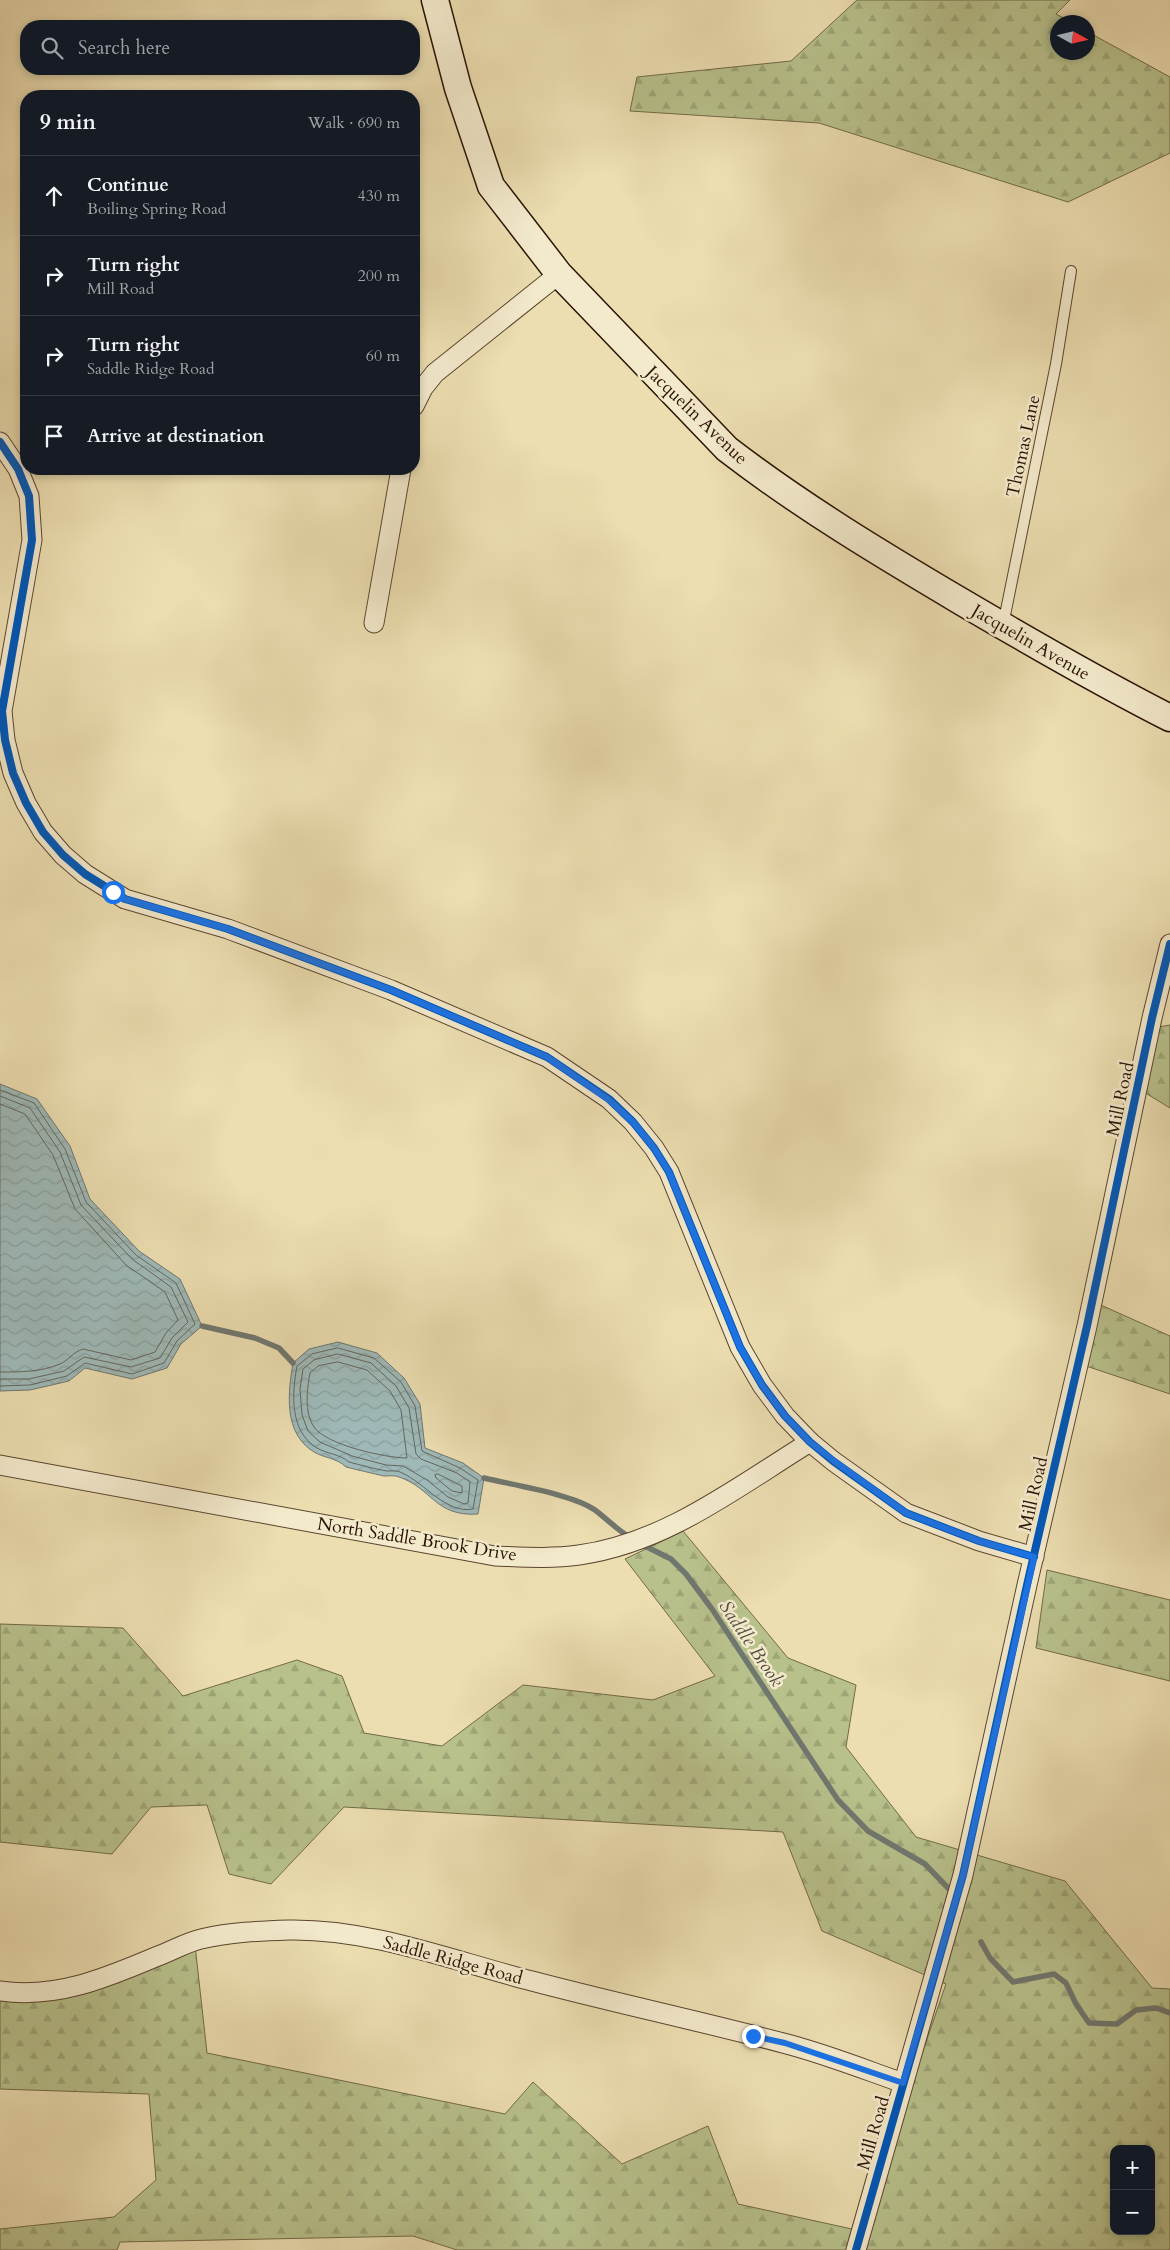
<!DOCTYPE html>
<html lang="en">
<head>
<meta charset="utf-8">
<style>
	:root { --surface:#171b24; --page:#20242c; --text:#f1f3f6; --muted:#9ea1a6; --line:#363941 }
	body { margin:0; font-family:Cardo,serif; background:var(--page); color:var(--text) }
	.controls { position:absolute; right:15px; bottom:15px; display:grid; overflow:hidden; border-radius:10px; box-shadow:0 2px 8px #0003 }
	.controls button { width:45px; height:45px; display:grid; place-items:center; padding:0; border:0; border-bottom:1px solid var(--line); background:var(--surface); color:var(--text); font:25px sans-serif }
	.compass { position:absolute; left:1050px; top:15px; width:45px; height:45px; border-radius:50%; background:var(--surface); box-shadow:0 2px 8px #0003; rotate:98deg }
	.stop { position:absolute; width:15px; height:15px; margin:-11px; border:4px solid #1a73e8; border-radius:50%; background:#fff }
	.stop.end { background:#1a73e8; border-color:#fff; box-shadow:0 1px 5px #0008 }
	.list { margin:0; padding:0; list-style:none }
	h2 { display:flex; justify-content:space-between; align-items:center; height:65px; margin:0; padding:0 20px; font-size:21px }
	h2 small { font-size:16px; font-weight:400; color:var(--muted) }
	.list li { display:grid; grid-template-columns:32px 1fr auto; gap:15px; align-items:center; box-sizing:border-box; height:80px; padding:0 20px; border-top:1px solid var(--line) }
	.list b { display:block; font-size:19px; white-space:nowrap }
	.list p { margin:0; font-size:16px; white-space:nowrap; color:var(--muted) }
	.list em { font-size:16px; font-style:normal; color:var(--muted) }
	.icon { flex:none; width:28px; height:28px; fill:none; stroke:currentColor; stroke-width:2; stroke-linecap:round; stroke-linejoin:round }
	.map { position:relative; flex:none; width:1170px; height:2250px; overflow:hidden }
	.search { position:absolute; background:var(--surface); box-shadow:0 2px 8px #0003; left:20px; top:20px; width:400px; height:55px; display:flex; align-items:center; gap:12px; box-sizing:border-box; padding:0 18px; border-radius:20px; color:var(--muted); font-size:19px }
	.panel { position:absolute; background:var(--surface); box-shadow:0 2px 8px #0003; left:20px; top:90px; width:400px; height:385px; border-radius:20px }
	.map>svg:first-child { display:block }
</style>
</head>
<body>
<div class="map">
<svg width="1170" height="2250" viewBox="0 0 1170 2250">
	<defs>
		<pattern id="forest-firs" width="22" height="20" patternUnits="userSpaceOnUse" patternTransform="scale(1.25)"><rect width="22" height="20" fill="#b8c18c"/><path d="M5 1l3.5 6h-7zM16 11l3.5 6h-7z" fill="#9ea577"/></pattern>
		<pattern id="water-waves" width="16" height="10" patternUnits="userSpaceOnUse" patternTransform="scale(1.25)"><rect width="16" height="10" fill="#9eb9b8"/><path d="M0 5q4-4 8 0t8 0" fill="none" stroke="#889e9d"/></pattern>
	</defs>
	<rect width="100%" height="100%" fill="#ecdeb1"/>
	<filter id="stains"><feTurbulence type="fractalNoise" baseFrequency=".004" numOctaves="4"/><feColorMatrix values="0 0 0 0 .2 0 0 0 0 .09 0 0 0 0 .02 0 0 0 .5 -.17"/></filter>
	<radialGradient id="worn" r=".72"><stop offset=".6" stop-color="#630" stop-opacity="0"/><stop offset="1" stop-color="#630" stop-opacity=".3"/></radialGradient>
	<g fill="url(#forest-firs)" stroke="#726a47" fill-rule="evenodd">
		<polygon points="857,0 1070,0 1056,14 1071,22 1058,22 1058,52 1088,52 1088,32 1170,77 1170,153 1068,202 819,123 630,111 637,77 791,61"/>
		<polygon points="1170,1025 1170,1108 1139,1089 1153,1028"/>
		<polygon points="1094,1302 1170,1336 1170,1394 1080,1364"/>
		<path d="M683,1531L788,1658L856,1685L846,1747L916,1837L1065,1881L1152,1988L1170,1989V2250H457L413,2236L120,2242L117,2250H0V2229L114,2217L156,2180L149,2094L0,2089V1989L41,2001L195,1945L207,2053L505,2114L533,2082L622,2164L708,2126L738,2204L861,2231L946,1984L822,1931L783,1832L344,1807L271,1884L229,1874L207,1805L151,1807L112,1854L0,1842V1624L123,1628L183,1696L297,1660L342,1676L364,1733L442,1746L523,1685L653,1700L715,1676L625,1559ZM1114,2149H1151V2231H1114Z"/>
		<polygon points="1047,1570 1170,1600 1170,1681 1036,1648"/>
	</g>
	<g fill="url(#water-waves)" stroke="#70776f">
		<polygon points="0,1084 37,1099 70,1146 90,1199 139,1251 180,1279 202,1326 181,1344 167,1368 132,1379 85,1368 69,1381 30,1390 0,1391"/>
		<path d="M338,1342L377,1353L404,1378L420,1404L425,1448L463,1463L484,1478L478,1514C435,1517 432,1488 399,1477C395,1475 389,1476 384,1476C371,1473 358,1470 346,1467C337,1458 324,1458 314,1452C283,1433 288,1393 293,1363L309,1349Z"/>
	</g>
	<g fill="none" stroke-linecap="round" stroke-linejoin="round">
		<g stroke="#64665d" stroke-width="1">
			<polyline points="0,1090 34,1103 65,1149 86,1202 136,1255 176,1283 195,1324 177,1341 164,1363 132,1374 85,1363 67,1376 30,1385 0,1386"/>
			<polyline points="0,1096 30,1108 60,1152 81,1205 132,1259 171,1287 188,1322 172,1338 160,1358 131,1367 84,1357 64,1371 29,1379 0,1379"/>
			<path d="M0,1104L25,1114L53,1155L75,1209L126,1265L165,1292L178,1320L166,1333L155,1352L131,1360L83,1349C73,1352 69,1360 60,1364C41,1372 20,1372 0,1372"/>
			<path d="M338,1348L374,1358L401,1382L415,1406L422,1451L460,1468L478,1480L473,1509C446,1514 425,1483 402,1473C397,1470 392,1471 387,1471C374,1469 361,1465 349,1462C340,1454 327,1454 317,1448C289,1431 292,1393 297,1366L312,1354Z"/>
			<polygon points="338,1354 371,1363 396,1386 409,1408 416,1454 421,1459 457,1473 470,1482 468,1503 464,1504 448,1497 427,1480 403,1466 386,1465 352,1456 320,1442 308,1431 302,1415 300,1389 303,1369 314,1360"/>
			<path d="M338,1362L367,1370L390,1391L401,1410L407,1458C386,1458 326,1445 314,1427C304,1412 307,1389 310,1373L318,1366Z"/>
			<polygon points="438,1474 462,1486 462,1493 452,1491 436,1478 435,1475"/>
		</g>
		<g stroke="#70776f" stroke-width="5.5">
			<polyline points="202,1326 255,1338 279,1348 293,1363"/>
			<path d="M484,1478C513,1485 572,1494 595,1510C607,1519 617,1530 631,1538"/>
			<polyline points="641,1544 671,1559 686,1574 712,1609 838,1800 868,1831 925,1864 949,1889"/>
			<polyline points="981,1942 990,1958 1013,1982 1054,1974 1066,1983 1076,2004 1089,2023 1117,2024 1136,2010 1156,2008 1170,2013"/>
		</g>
		<defs>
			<polyline id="lane" points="1003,625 1056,364 1071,271"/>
			<g id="street">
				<polyline points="414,406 423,388 435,373 559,274"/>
				<polyline points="0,442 18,469 29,496 32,540 2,711 5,740 13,773 26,803 43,832 63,855 85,874 125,899 228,929 391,990 547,1057 609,1099 633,1122 654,1148 669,1172 740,1347 762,1385 785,1416 810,1442 833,1461 906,1513 979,1541 1034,1557"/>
				<polyline points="374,623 401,469"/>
				<path d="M0,1465L495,1556C523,1557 551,1559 579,1555C666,1543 737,1487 810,1442"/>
				<path d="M0,1991C57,1999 106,1978 158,1956C172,1951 187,1942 201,1939C230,1932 261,1931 290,1930C373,1929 453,1961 532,1981C615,2003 700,2021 783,2043C823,2053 863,2069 903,2083"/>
				<polyline points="856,2250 963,1875 1027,1585 1087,1326 1152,1018 1170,944"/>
			</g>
			<path id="secondary" d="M435,0L458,88L491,186L559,274L727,449C801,506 881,554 962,602C1030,642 1099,682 1170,718"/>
		</defs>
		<use href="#lane" stroke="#5b462e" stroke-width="12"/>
		<use href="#street" stroke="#5b462e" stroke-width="21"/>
		<use href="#secondary" stroke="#2b1302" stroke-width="29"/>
		<use href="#lane" stroke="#f3eacc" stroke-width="10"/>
		<use href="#street" stroke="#f3eacc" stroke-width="19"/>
		<use href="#secondary" stroke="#f3eacc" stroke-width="26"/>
		<defs>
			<g id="cycleway">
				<polyline points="0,442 18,469 29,496 32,540 2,711 5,740 13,773 26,803 43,832 63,855 85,874 125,899 228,929 391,990 547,1057 609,1099 633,1122 654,1148 669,1172 740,1347 762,1385 785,1416 810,1442 833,1461 906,1513 979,1541 1034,1557"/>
				<polyline points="856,2250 963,1875 1027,1585 1087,1326 1152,1018 1170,944"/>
			</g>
		</defs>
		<use href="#cycleway" stroke="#f3eacc" stroke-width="11"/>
		<use href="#cycleway" stroke="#0057b8" stroke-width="8"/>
	</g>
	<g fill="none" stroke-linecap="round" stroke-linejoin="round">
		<polyline stroke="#1a73e8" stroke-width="6" points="113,892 125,899 228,929 391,990 547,1057 609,1100 633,1122 654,1148 669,1172 740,1347 762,1385 785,1416 810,1442 834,1461 906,1513 979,1541 1034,1557 963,1875 903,2083 785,2043 753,2036"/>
	</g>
	<g text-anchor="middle" stroke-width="5" stroke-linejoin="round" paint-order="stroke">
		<g font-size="18" fill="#2b1302" stroke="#f3eacc">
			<text transform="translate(697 415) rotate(44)" y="6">Jacquelin Avenue</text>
			<text transform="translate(1023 446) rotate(-78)" y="6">Thomas Lane</text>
			<text transform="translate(1031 642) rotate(30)" y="6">Jacquelin Avenue</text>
			<text transform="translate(1120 1099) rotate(-78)" y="6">Mill Road</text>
			<text transform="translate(1033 1494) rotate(-77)" y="6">Mill Road</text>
			<text transform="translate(417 1539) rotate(9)" y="6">North Saddle Brook Drive</text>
			<text transform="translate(453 1960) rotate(15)" y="6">Saddle Ridge Road</text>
			<text transform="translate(873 2133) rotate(-74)" y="6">Mill Road</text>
		</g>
		<g font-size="19" font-style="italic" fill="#534d42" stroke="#f3eacc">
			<text transform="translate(752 1643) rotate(56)" y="7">Saddle Brook</text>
		</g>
	</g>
	<rect width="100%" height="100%" filter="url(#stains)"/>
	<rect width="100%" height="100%" fill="url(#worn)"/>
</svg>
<div class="controls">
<button>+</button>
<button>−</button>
</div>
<svg class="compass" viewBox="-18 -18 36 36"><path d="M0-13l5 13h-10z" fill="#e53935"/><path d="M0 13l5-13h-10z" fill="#9ea1a6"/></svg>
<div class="stop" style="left:113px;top:892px"></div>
<div class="stop end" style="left:753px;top:2036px"></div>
<div class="search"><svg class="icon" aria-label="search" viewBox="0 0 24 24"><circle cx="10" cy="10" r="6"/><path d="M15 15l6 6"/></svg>Search here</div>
<section class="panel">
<h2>9 min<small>Walk · 690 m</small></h2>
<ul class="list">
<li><svg class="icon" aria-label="ahead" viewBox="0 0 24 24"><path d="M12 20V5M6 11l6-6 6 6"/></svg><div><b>Continue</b><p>Boiling Spring Road</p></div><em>430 m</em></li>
<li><svg class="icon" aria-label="right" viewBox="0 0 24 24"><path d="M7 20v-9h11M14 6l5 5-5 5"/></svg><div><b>Turn right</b><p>Mill Road</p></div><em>200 m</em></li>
<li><svg class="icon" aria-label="right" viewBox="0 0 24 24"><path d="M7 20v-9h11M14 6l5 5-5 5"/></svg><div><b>Turn right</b><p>Saddle Ridge Road</p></div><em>60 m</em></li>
<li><svg class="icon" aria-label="arrive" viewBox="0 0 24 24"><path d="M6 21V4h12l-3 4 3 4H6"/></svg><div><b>Arrive at destination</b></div></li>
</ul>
</section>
</div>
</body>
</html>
